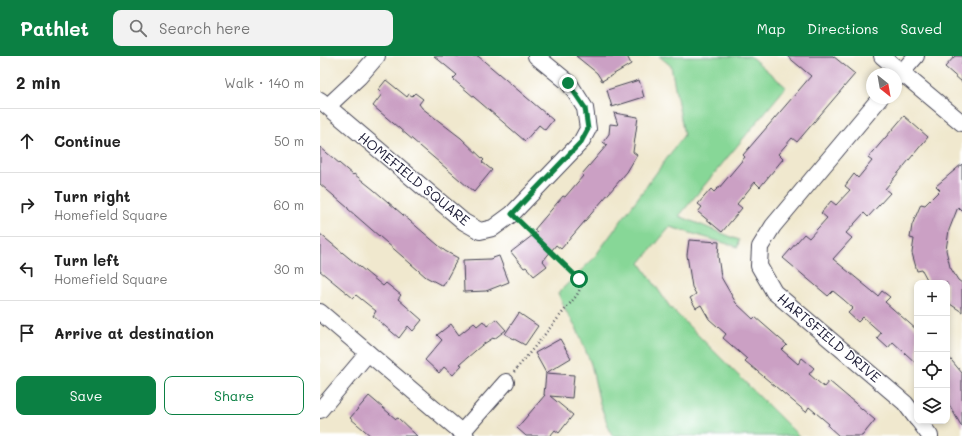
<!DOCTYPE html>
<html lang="en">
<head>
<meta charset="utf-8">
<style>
	:root { --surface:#fff; --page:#f2f2f2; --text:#222; --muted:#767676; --line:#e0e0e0; --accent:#0b8043 }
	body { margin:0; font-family:Mali,sans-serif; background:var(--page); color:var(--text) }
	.controls { position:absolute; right:12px; bottom:12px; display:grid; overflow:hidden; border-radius:8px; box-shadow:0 2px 6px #0003 }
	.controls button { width:36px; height:36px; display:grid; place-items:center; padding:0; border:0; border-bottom:1px solid var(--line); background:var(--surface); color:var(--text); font:20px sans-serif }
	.compass { position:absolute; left:546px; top:12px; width:36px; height:36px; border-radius:50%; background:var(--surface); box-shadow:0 2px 6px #0003; rotate:149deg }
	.stop { position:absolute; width:12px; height:12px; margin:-9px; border:3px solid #0b8043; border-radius:50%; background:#fff }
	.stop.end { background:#0b8043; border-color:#fff; box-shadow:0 1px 4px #0008 }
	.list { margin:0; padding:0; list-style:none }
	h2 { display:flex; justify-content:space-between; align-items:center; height:52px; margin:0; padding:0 16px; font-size:17px }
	h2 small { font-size:13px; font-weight:400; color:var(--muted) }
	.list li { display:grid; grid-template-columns:26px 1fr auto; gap:12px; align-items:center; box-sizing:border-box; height:64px; padding:0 16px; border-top:1px solid var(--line) }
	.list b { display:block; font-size:15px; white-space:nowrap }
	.list p { margin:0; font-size:13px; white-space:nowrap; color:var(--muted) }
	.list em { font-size:13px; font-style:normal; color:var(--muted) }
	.actions { display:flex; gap:8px; padding:12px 16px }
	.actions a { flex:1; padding:9px 0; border:1px solid var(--accent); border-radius:8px; text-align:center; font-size:14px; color:var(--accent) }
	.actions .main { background:var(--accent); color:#fff }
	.icon { flex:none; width:22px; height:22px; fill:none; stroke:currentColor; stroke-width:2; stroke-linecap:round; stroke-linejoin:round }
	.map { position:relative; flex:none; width:642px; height:380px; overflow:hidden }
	header { display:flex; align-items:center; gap:24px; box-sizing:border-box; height:56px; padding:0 20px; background:var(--accent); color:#fff }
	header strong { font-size:19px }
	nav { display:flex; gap:22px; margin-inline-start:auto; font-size:14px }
	.search { width:280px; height:36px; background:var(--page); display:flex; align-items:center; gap:10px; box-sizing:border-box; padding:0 14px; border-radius:8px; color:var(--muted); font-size:15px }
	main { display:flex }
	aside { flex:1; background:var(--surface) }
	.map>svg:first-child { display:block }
</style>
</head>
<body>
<header>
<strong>Pathlet</strong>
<div class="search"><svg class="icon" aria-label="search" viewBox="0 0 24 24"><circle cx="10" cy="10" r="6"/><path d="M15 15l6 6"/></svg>Search here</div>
<nav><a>Map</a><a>Directions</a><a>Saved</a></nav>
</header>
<main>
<aside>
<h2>2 min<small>Walk · 140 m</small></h2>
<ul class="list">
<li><svg class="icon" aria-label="ahead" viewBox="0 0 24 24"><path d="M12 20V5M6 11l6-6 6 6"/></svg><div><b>Continue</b></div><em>50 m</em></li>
<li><svg class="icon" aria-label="right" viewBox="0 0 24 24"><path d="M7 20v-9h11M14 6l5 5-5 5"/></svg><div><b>Turn right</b><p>Homefield Square</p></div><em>60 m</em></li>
<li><svg class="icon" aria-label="left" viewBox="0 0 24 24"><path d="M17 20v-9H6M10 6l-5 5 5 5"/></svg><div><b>Turn left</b><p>Homefield Square</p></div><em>30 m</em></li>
<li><svg class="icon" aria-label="arrive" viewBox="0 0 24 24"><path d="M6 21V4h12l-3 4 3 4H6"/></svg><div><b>Arrive at destination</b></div></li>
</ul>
<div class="actions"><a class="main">Save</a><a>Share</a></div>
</aside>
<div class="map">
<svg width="642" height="380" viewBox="0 0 642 380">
	<rect width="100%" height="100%" fill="#fff"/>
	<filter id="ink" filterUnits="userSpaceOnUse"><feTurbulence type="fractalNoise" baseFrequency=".025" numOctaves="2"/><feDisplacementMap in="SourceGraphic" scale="8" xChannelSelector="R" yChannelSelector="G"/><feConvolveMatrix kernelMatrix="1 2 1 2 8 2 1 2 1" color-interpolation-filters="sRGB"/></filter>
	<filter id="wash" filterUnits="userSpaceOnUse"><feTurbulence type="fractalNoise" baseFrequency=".012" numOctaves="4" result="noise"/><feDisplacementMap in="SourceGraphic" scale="16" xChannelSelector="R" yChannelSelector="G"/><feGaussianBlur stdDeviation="0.9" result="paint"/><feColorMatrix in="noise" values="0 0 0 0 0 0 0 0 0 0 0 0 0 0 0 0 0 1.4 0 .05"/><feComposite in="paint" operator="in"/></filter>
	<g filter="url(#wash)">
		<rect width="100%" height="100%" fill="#f0e8ce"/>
		<polygon fill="#87d797" stroke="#547c69" points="339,0 430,0 466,31 359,160 419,184 418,191 350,171 320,207 350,251 479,380 292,380 280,348 271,308 256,271 246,255 238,237 273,203 364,79 351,10"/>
		<g id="blocks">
			<g fill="#cba0c4">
				<polygon points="114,0 158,0 233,64 225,74 219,69 205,85 133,23 137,19"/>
				<polygon points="256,0 307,0 311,8 282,25 277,17"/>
				<polygon points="467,0 513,0 535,18 477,86 472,82 458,98 463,103 440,131 435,126 417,148 422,152 402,176 378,156 382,151 378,148 391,133 394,136 398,132 399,132 425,101 423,99 491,20"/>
				<polygon points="635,0 642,0 642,26 625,11"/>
				<polygon points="66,24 87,41 89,38 92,40 95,37 103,43 99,48 102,52 141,82 164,104 162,106 172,114 154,136 53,50 62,38 58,34"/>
				<polygon points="319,24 324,41 292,51 287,34"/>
				<polygon points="294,57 318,61 313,96 317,99 307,116 241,193 236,189 223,205 227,210 214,220 206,211 204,212 191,196 217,176 214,174 243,140 245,141 263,120 262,118 287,89 283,86 289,78 290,68 298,69"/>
				<polygon points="584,60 608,81 565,133 570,137 548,161 544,157 526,177 532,182 513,203 558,240 562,235 570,241 565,246 597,274 597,308 573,286 568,292 557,282 561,277 543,261 538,266 528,257 533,252 524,244 513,235 508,240 463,202 484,178 489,182 507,162 501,157 511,145 516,149 530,134 525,130 534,118 538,122 552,105 548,102"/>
				<polygon points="0,91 33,119 34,118 54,134 125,195 138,202 123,230 106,221 28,153 28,152 0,128"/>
				<polygon points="642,108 642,155 638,151 629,174 626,194 630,211 638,224 642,227 642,256 627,246 627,227 609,227 602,214 597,215 592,197 594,183 590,182 592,169 601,148 605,149 620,134 616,130"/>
				<polygon points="0,178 63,230 66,227 81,239 78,243 102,264 93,275 88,270 79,282 53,260 56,255 36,239 33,242 0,215"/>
				<polygon points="369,184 399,186 398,200 401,221 416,247 433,263 435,261 467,289 462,294 478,308 482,302 494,312 489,318 504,331 509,325 555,364 542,380 519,380 508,370 509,368 489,351 486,356 425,305 427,303 403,282 406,278 389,263 381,249 376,252 370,242 376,238 372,231 367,199"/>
				<polygon points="179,200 189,226 166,235 144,236 143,204 170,203"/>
				<polygon points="199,257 218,270 205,289 185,278"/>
				<polygon points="176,263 186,274 174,283 173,282 162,289 140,308 142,309 133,319 124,311 119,317 105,304 122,284 117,279 131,268 139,279 154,267 157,270 163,265 167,270"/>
				<polygon points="240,283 251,302 226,317 254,319 252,342 230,340 253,359 239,377 235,374 230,380 206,380 197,372 225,339 224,339 226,317 215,297"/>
				<polygon points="627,299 642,317 642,371 627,345"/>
				<polygon points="49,340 76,363 78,362 97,380 51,380 30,362"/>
			</g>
		</g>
	</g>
	<g filter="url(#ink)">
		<use href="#blocks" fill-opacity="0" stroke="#414051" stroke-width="1"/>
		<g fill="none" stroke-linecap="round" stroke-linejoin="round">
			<defs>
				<g id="minor">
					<polyline points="562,0 642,67"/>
					<polyline points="576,23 596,0"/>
					<polyline points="560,42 453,170 440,191 439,210 454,236 585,347 597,363"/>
					<polyline points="0,44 144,166 160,175 173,172 192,158 261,86 268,73 265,52 249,27 216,0"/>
					<polyline points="8,50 39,21 57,0"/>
					<polyline points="0,256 146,380"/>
					<polyline points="0,354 48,297"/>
					<polyline points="599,365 610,380"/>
					<polyline points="142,376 186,326"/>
				</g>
			</defs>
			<use href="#minor" stroke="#414051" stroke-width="18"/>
			<polyline stroke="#414051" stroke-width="2.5" stroke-dasharray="1 3" stroke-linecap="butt" points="194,316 257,239 262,229 259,223 202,168"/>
			<use href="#minor" stroke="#fff" stroke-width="16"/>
		</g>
	</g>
	<g fill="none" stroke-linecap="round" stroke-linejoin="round" filter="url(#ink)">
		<polyline stroke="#0b8043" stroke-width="5" points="248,27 265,52 268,73 261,86 192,158 259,223"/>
	</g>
	<g text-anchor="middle" stroke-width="3" stroke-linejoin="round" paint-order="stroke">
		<g font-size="14" fill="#22223b" stroke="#fff">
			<text transform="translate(94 123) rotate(39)" y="5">HOMEFIELD SQUARE</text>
			<text transform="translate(509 282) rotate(40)" y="5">HARTSFIELD DRIVE</text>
		</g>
	</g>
</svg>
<div class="controls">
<button>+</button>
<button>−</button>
<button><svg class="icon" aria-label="locate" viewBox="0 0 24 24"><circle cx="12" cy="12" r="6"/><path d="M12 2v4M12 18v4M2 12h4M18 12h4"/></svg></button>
<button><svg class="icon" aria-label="layers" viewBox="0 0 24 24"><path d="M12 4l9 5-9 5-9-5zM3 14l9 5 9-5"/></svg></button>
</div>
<svg class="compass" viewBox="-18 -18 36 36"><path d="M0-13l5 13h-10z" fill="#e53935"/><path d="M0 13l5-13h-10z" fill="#767676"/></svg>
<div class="stop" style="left:259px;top:223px"></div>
<div class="stop end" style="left:248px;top:27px"></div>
</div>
</main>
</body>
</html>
